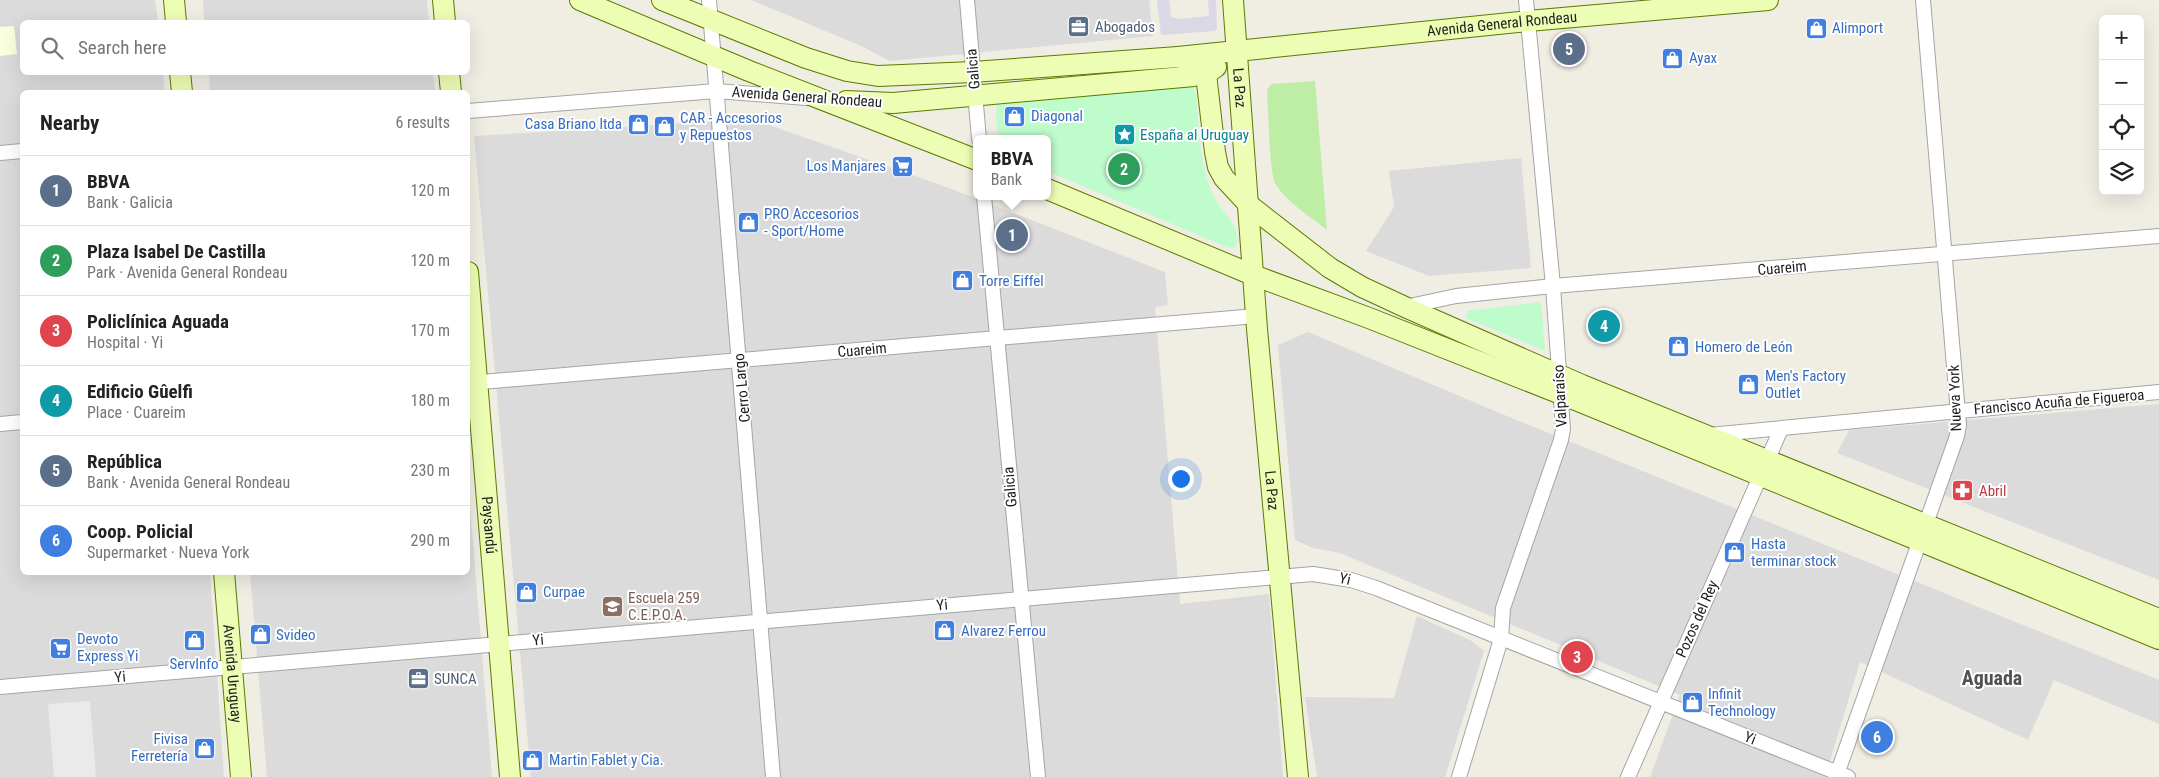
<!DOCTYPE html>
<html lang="en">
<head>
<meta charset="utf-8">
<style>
	:root { --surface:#fff; --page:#f6f6f6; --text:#222; --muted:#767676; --line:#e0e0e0; --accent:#cc2000 }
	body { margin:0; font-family:"Roboto Condensed",sans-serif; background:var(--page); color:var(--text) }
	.controls { position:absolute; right:15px; top:15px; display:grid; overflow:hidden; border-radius:8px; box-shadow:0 5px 20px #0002 }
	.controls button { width:45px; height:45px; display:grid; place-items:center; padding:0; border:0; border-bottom:1px solid var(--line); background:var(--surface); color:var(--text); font:25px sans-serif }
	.you { position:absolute; left:1180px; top:478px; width:18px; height:18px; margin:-12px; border:4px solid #fff; border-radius:50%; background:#1a73e8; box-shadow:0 0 0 8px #1a73e833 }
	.badge { display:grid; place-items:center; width:32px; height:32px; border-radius:50%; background:var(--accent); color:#fff; font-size:16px; font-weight:700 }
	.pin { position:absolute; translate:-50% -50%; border:2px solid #fff; box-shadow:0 1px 5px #0006 }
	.popup { position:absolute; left:973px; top:135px; width:78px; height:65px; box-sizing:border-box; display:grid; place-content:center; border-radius:8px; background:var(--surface); filter:drop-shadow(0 1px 4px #0005); font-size:16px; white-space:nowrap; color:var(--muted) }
	.popup b { font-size:19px; color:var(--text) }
	.popup::after { content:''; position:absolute; left:50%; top:100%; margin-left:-10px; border:10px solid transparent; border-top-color:var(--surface) }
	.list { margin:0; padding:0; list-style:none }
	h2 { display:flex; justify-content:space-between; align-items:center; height:65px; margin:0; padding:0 20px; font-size:21px }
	h2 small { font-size:16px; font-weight:400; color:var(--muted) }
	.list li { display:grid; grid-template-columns:32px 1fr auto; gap:15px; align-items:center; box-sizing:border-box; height:70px; padding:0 20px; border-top:1px solid var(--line) }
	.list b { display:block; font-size:19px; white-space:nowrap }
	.list p { margin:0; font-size:16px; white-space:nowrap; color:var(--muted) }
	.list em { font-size:16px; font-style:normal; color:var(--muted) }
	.icon { flex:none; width:28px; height:28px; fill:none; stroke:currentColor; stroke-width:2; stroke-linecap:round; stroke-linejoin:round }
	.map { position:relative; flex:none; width:2159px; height:777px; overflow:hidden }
	.search { position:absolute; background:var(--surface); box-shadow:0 5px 20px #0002; left:20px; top:20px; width:450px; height:55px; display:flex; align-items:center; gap:12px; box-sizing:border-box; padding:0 18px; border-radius:8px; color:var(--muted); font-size:19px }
	.panel { position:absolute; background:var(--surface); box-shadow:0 5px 20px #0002; left:20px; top:90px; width:450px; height:485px; border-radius:8px }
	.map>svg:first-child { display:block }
</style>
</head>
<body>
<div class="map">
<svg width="2159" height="777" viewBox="0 0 2159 777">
	<rect width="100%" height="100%" fill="#f0ede3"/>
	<g fill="#dcdbdb">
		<polygon points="0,0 155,0 158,22 22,22 22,72 163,73 165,92 22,92 22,572 210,573 224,777 0,777"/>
		<polygon points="203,0 427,0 429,22 204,22"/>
		<polygon points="751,0 1149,0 1153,36 890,61 861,46"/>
		<polygon points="209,73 433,73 435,92 210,92"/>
		<polygon points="752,119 949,188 1165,272 1168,305 1155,307 1180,604 1269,594 1283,777 531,777 474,136"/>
		<polygon points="1521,158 1531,268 1429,276 1366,251 1394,207 1389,171"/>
		<polygon points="1308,332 1502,414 2159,680 2159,724 2054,680 2028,740 1860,662 1825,777 1650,777 1680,695 1340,553 1313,548 1295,540 1278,345"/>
		<polygon points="2159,404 2159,580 1837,453 1849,430"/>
		<polygon points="468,482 492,777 267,777 250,573 468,572"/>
		<polygon points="1417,616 1470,640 1484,651 1445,777 1317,777 1305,697 1394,698"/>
	</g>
	<polygon fill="#faffdd" points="14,26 17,54 0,56 0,27"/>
	<path fill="#beeda6" d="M1315,81L1327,230C1310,216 1286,202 1275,183C1270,175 1268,105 1267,90L1271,84Z"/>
	<g fill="#befccc">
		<path d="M1191,86L1196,92C1199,124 1199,159 1210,188C1217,209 1237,219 1238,242L1234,247L1229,248L1047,171V139H1000L996,120L997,103Z"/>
		<polygon points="1541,302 1545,351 1466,318 1467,311"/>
	</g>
	<polygon fill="#eaeaea" points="90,701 96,777 54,777 48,704"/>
	<polygon fill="#dad8e5" points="1157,0 1169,0 1171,17 1181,19 1209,16 1208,0 1216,0 1217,29 1215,31 1161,35"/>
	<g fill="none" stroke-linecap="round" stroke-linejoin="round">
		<defs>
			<g id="street">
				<polyline points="709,0 773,777"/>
				<polyline points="967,0 979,139"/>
				<polyline points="468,111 716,91 806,98"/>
				<polyline points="0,153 22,151"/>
				<polyline points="984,196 1038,777"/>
				<polyline points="1405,307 1456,296 1553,286 2159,236"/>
				<polyline points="470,383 1256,316"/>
				<polyline points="0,424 22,422"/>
				<polyline points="1709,435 2159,392"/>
				<polyline points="0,687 1313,574 1351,580 1376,588 1848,777"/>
				<polyline points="1459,777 1501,639 1503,608 1561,440 1563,429 1553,286 1526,0"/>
				<polyline points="1628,777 1781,429"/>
				<polyline points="1836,777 1957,436 1959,425 1923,0"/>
			</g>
			<g id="secondary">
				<polyline points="174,0 176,22"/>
				<polyline points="443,0 445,22"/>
				<polyline points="580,0 749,71 977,160"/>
				<path id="s1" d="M662,0L806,58L847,71L878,76L973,72L1178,57L1528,21L1768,0"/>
				<path id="s2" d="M1233,0L1257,329L1298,777"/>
				<polyline points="1178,57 1197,63 1206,74 1215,152 1218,167 1224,178 1249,205 1330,268 1362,287 1405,307 1582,385 2159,619"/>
				<polyline points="180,72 182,92"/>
				<polyline points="449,72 451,92"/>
				<polyline points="846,101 893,103 1194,76 1206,74 1216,67"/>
				<polyline points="1047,189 1253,275 1369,318 1561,394 2159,639"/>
				<path id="s3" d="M468,272L510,777"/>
				<path id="s4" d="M224,572L241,777"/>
			</g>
		</defs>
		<use href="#street" stroke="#a5a5a5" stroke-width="16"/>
		<use href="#secondary" stroke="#5a7a00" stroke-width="22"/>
		<use href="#street" stroke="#fff" stroke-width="14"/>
		<use href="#secondary" stroke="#eefdb4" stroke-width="20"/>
	</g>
	<defs>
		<symbol id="office-square" viewBox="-11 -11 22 22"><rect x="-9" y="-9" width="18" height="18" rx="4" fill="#5c6f8a" stroke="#fff"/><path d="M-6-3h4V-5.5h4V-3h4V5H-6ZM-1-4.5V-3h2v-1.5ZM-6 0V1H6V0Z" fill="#fff"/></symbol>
		<symbol id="shop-square" viewBox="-11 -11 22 22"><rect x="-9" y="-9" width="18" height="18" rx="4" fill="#3f7fe0" stroke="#fff"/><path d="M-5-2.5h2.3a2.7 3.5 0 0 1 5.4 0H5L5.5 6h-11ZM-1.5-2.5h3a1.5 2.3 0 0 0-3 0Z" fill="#fff"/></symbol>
		<symbol id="sight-square" viewBox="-11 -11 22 22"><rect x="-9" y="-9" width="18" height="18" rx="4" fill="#0f9aa8" stroke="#fff"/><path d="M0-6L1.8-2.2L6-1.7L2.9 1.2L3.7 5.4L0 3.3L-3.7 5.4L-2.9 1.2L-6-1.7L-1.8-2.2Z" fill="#fff"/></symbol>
		<symbol id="supermarket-square" viewBox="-11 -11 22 22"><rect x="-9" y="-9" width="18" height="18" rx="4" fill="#3f7fe0" stroke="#fff"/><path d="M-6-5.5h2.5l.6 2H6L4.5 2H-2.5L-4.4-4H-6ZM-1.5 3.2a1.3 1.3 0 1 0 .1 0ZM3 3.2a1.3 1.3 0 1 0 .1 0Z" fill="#fff"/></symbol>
		<symbol id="pharmacy-square" viewBox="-11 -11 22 22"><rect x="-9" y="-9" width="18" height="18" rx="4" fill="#e0444e" stroke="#fff"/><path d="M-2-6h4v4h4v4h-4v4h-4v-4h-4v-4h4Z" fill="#fff"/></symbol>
		<symbol id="school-square" viewBox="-11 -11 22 22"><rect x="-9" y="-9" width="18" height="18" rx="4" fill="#8d6e63" stroke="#fff"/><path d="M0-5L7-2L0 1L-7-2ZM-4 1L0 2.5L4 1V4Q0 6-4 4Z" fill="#fff"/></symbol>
	</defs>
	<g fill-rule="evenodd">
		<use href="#office-square" x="1066" y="14" width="25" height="25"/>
		<use href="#shop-square" x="1804" y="16" width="25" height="25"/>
		<use href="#shop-square" x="1660" y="46" width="25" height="25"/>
		<use href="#shop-square" x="1002" y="104" width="25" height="25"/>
		<use href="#shop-square" x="626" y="112" width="25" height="25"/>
		<use href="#shop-square" x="652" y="114" width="25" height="25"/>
		<use href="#sight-square" x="1112" y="122" width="25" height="25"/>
		<use href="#supermarket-square" x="890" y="154" width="25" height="25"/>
		<use href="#shop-square" x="736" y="210" width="25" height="25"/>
		<use href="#shop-square" x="950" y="268" width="25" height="25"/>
		<use href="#shop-square" x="1666" y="334" width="25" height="25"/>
		<use href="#shop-square" x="1736" y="372" width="25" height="25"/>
		<use href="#pharmacy-square" x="1950" y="478" width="25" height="25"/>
		<use href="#shop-square" x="1722" y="540" width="25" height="25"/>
		<use href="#shop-square" x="514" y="580" width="25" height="25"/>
		<use href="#school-square" x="600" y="594" width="25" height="25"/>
		<use href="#shop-square" x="932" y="618" width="25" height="25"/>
		<use href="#shop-square" x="248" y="622" width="25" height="25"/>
		<use href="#shop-square" x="182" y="628" width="25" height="25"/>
		<use href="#supermarket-square" x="48" y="636" width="25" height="25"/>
		<use href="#office-square" x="406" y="666" width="25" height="25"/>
		<use href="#shop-square" x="1680" y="690" width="25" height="25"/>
		<use href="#shop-square" x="192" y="736" width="25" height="25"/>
		<use href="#shop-square" x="520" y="748" width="25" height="25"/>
	</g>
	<g text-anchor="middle" stroke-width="4" stroke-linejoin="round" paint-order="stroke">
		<g font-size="15" fill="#1e1e1e" stroke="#fff">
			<text dy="5" stroke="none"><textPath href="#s1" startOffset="856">Avenida General Rondeau</textPath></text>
			<text transform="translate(973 69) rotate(-95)" y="5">Galicia</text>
			<text dy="5" stroke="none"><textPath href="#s2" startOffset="88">La Paz</textPath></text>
			<text transform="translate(807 97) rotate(4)" y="5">Avenida General Rondeau</text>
			<text transform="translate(1782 268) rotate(-5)" y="5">Cuareim</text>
			<text transform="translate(862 350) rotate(-5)" y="5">Cuareim</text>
			<text transform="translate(742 388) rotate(-95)" y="5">Cerro Largo</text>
			<text transform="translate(1560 396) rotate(-93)" y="5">Valparaíso</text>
			<text transform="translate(1955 398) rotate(-92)" y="5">Nueva York</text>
			<text transform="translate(2059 402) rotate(-5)" y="5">Francisco Acuña de Figueroa</text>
			<text transform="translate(1010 487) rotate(-95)" y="5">Galicia</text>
			<text dy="5" stroke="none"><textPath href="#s2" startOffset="492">La Paz</textPath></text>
			<text dy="5" stroke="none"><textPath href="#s3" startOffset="254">Paysandú</textPath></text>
			<text transform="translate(1345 579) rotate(13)" y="5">Yi</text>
			<text transform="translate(942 605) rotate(-5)" y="5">Yi</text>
			<text transform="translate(1697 619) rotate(-66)" y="5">Pozos del Rey</text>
			<text transform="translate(538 640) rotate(-5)" y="5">Yi</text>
			<text dy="5" stroke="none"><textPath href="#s4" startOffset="102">Avenida Uruguay</textPath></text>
			<text transform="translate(120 677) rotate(-5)" y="5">Yi</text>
			<text transform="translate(1750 738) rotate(22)" y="5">Yi</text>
		</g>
		<g font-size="15" fill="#4e5e75" stroke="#fff" text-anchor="start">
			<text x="1095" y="32">Abogados</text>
			<text x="434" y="684">SUNCA</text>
		</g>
		<g font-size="15" fill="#366cbe" stroke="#fff" text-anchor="start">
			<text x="1832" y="33">Alimport</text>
			<text x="1689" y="63">Ayax</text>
			<text x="1031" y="121">Diagonal</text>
			<text x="680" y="123">CAR - Accesorios<tspan x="680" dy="17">y Repuestos</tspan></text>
			<text x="622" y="129" text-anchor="end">Casa Briano ltda</text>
			<text x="886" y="171" text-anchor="end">Los Manjares</text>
			<text x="764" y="219">PRO Accesorios<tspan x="764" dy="17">- Sport/Home</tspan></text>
			<text x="979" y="286">Torre Eiffel</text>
			<text x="1695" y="352">Homero de León</text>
			<text x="1765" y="381">Men's Factory<tspan x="1765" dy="17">Outlet</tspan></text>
			<text x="1751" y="549">Hasta<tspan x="1751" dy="17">terminar stock</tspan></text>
			<text x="543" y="597">Curpae</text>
			<text x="961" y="636">Alvarez Ferrou</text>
			<text x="276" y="640">Svideo</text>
			<text x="77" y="644">Devoto<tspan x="77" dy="17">Express Yi</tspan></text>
			<text x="194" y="669" text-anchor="middle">ServInfo</text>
			<text x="1708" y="699">Infinit<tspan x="1708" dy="17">Technology</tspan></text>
			<text x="188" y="744" text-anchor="end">Fivisa<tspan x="188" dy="17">Ferretería</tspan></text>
			<text x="549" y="765">Martin Fablet y Cia.</text>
		</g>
		<g font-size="15" fill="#0d838f" stroke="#fff" text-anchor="start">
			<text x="1140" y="140">España al Uruguay</text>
		</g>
		<g font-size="15" fill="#be3a42" stroke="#fff" text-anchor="start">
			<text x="1979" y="496">Abril</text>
		</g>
		<g font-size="15" fill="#785e54" stroke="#fff" text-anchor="start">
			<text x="628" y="603">Escuela 259<tspan x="628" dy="17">C.E.P.O.A.</tspan></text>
		</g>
		<g font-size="20" font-weight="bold" fill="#515151" stroke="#fff">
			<text x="1992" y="685">Aguada</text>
		</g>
	</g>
</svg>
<div class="controls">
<button>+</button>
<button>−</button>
<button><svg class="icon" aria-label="locate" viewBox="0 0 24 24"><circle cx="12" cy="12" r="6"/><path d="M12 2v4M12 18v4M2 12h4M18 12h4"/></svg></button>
<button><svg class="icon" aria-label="layers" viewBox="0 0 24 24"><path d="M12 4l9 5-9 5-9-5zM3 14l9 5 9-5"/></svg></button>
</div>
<div class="you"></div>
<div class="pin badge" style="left:1012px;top:235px;background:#5c6f8a">1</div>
<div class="popup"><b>BBVA</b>Bank</div>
<div class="pin badge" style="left:1124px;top:169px;background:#2e9e5b">2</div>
<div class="pin badge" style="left:1577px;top:657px;background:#e0444e">3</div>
<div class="pin badge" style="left:1604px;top:326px;background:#0f9aa8">4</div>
<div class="pin badge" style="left:1569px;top:49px;background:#5c6f8a">5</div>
<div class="pin badge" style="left:1877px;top:737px;background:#3f7fe0">6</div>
<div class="search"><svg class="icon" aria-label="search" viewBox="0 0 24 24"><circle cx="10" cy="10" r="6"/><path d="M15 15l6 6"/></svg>Search here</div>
<section class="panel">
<h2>Nearby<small>6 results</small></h2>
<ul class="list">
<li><span class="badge" style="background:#5c6f8a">1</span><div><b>BBVA</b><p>Bank · Galicia</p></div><em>120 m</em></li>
<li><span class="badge" style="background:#2e9e5b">2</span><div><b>Plaza Isabel De Castilla</b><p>Park · Avenida General Rondeau</p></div><em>120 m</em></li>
<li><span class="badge" style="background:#e0444e">3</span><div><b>Policlínica Aguada</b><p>Hospital · Yi</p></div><em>170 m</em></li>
<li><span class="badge" style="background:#0f9aa8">4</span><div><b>Edificio Gûelfi</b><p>Place · Cuareim</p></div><em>180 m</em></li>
<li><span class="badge" style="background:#5c6f8a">5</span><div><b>República</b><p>Bank · Avenida General Rondeau</p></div><em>230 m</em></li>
<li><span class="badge" style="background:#3f7fe0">6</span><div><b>Coop. Policial</b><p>Supermarket · Nueva York</p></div><em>290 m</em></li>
</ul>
</section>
</div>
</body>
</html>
